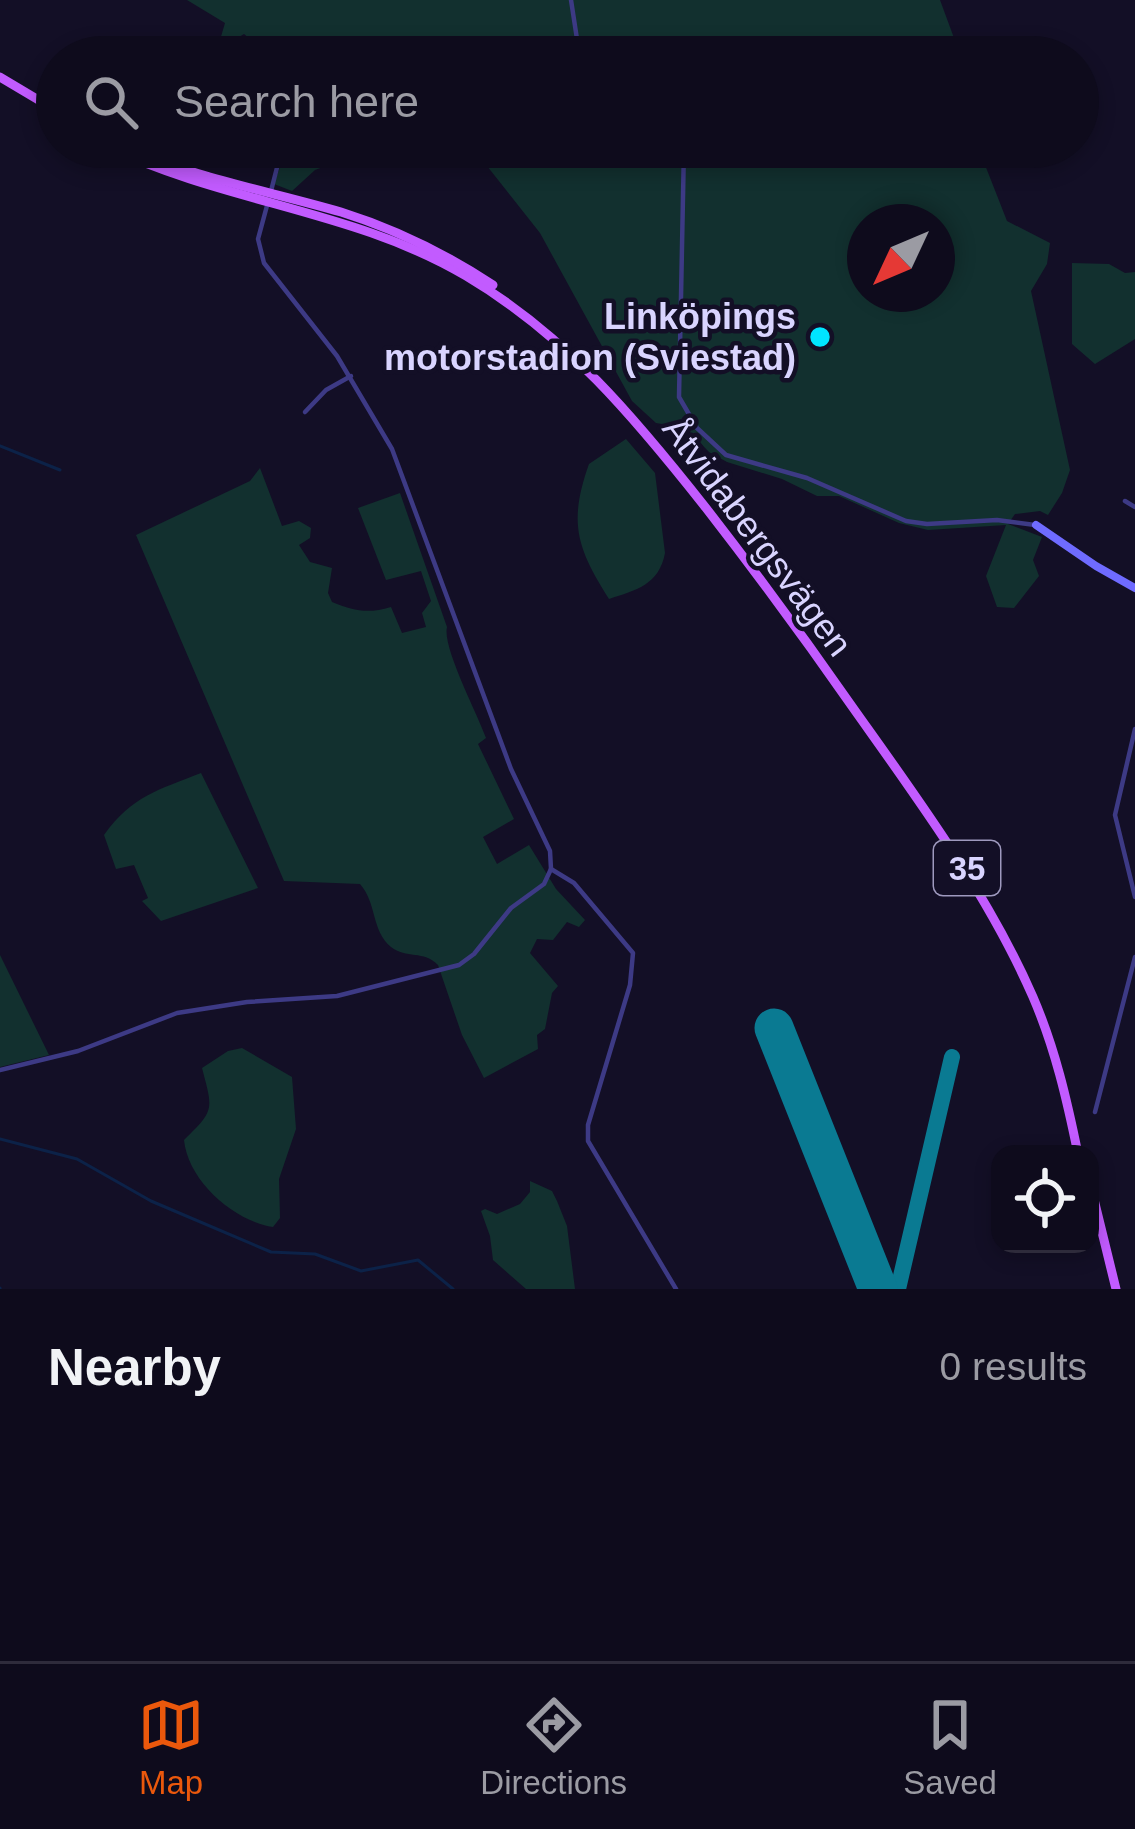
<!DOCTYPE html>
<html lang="en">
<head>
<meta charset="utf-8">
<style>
	:root { --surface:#0e0b1c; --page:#1c1929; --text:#f1f3f6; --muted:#9b9ba3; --line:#2e2b3b; --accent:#ea580c }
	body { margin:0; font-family:Helvetica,sans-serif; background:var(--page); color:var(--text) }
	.controls { position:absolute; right:36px; bottom:36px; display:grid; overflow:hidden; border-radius:24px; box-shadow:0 6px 18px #0003 }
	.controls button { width:108px; height:108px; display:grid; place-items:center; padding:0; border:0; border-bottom:3px solid var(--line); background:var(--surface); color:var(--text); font:60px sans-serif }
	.compass { position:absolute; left:847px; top:204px; width:108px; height:108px; border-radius:50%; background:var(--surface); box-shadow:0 6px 18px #0003; rotate:226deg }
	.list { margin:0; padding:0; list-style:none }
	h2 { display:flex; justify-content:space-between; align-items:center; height:156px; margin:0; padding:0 48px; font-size:51px }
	h2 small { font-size:39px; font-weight:400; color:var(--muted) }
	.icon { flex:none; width:66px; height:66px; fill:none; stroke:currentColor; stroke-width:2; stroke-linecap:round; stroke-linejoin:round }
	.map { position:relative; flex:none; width:1135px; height:1289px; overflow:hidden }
	.search { position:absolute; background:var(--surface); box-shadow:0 6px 18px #0003; left:36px; right:36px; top:36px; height:132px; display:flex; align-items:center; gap:30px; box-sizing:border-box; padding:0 42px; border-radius:66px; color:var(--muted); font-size:45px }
	.sheet { height:372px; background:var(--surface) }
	nav { display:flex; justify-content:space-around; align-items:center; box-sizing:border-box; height:168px; border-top:3px solid var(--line); background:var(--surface); font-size:33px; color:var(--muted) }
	nav a { display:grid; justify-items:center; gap:6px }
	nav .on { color:var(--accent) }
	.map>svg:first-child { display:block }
</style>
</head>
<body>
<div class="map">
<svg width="1135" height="1289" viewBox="0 0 1135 1289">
	<rect width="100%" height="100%" fill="#130f26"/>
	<g fill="#12302f" fill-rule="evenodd">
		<polygon points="187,0 940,0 961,57 272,57 244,34 232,41 225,57 215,57 225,23"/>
		<polygon points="287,147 377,147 315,170 292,191 274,184"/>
		<path d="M472,147H978L1007,221L1050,243L1047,264L1031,291L1070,470L1062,493L1048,515L1040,511L1015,514L1008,524L1042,537L1033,560L1039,576L1014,608L997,607L986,576L1006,525L928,530L899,523L839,496H817L782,479L727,462L709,452L686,428L656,423L632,401L540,233ZM865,222H937V294H865Z"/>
		<polygon points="1072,263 1109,264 1125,273 1135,272 1135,339 1095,364 1072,344"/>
		<path d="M626,439L655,473L665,553C659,585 636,590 609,599C577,548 568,523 589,464Z"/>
		<path d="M260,468L282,526L299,521L311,528L310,538L299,545L310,562L332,568L328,593L332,602C354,611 368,614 391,607L402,633L426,627L422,613L431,601L421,571L386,580L358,508L400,493L447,627C442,647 477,713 486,738L478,744L514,819L483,837L497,864L529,845L556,889L585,920L579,927L567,922L553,940L537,939L530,953L558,986L552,993L545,1029L537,1035L538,1049L484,1078L462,1035L438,965C424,950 406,959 391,947C371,930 377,903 360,884L284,881L136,535L250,481Z"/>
		<path d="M201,773L258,888L161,921L142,901L148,898L134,865L116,869L104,835C132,796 158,790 201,773Z"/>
		<polygon points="0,955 49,1055 0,1067"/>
		<path d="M242,1048L292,1077L296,1129L279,1179L280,1218L273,1227C234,1221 188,1181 184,1140C215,1110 213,1110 202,1068L228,1051Z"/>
		<polygon points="530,1181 552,1191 557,1201 567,1226 575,1289 526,1289 493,1260 490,1236 481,1211 485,1209 497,1214 520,1204 530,1192"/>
	</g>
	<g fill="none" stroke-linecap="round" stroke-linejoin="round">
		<g stroke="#0c2248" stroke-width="3">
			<polyline points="0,446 60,470"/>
			<polyline points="0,1139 77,1159 151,1201 271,1252 315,1254 361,1271 418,1260 453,1289"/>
			<polyline points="0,1288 0,1289"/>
		</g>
		<polyline stroke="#0a7a92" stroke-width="16" points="898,1289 952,1057"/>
		<polyline stroke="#0a7a92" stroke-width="39" points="774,1028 878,1289"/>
		<g stroke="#3d3a85" stroke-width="4.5">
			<polyline points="571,0 577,39 590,57"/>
			<polyline points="684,147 679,397 697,428 726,455 807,478 906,521 927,524 997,520 1035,525"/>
			<polyline points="271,191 281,152 299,155"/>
			<polyline points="305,412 326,390 351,376"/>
			<polyline points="1125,501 1135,507"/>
			<polyline points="1135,729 1115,815 1135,897"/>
			<polyline points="551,869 574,883 633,953 630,985 588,1125 588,1141 676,1289"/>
			<polyline points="0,1070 78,1051 177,1013 247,1002 337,996 459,965 474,954 511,908 544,884 551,869 550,851 511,769 392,449 337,356 264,263 258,239 268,202"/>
			<polyline points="1095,1112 1135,957"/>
		</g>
		<polyline stroke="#6f6bff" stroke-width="8" points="1036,525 1096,566 1135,588"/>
		<g stroke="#c25bff" stroke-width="9">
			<polyline points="0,77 57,111"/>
			<path d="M109,147C224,203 355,210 466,276C566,335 635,418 706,508C758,575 808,643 856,712C920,802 989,896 1033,997C1055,1048 1067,1100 1078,1154"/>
			<path d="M125,147C195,178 269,191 341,212C395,229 446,254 493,285"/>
			<polyline points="1090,1183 1116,1289"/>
		</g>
	</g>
	<circle fill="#00e5ff" stroke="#130f26" stroke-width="4.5" cx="820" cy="337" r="12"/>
	<g text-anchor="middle" stroke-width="9" stroke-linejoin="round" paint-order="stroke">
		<rect fill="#130f26" stroke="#9e99be" stroke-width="3" x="934" y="841" width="66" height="54" rx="9"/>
		<g font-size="33" font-weight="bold" fill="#d9d4ff">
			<text x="967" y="880">35</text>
		</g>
		<g font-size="36" font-weight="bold" fill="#d9d4ff" stroke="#130f26" text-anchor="end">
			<text x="796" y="329">Linköpings<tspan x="796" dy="41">motorstadion (Sviestad)</tspan></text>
		</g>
		<g font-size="36" fill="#d9d4ff" stroke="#130f26">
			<text transform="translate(758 536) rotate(53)" y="13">Åtvidabergsvägen</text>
		</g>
	</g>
</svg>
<div class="controls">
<button><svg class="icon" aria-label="locate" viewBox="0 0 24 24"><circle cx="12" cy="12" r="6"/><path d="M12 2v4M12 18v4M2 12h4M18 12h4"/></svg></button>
</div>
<svg class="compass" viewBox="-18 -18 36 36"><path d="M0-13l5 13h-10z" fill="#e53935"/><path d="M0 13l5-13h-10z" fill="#9b9ba3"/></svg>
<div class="search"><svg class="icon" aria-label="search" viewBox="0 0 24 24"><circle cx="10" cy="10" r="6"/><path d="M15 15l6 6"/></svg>Search here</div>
</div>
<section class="sheet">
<h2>Nearby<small>0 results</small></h2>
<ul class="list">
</ul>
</section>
<nav>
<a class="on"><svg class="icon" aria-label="map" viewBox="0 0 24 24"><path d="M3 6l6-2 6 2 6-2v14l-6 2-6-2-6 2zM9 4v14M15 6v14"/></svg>Map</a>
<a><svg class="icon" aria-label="directions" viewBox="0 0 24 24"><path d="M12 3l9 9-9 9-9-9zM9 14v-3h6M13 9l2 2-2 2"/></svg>Directions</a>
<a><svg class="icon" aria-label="saved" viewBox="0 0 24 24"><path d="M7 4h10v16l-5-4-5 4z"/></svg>Saved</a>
</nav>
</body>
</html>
